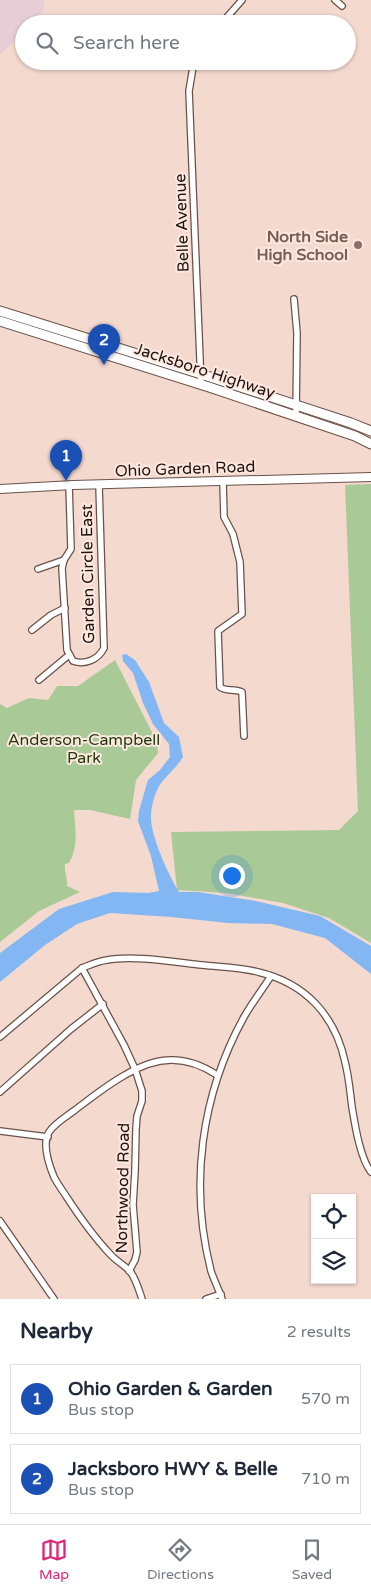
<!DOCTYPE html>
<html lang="en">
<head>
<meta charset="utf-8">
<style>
	:root { --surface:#fff; --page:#f6f6f7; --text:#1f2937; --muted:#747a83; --line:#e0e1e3; --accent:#db2777 }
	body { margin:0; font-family:"Varela Round",sans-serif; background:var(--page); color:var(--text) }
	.controls { position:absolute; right:15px; bottom:15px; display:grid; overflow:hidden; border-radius:0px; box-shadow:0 1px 4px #0004 }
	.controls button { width:45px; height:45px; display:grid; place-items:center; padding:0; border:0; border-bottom:1px solid var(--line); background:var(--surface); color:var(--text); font:25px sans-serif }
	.you { position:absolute; left:231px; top:875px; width:18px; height:18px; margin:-12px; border:4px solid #fff; border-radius:50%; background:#1a73e8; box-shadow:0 0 0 8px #1a73e833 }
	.badge { display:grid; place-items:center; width:32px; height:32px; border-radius:50%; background:var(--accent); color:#fff; font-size:16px; font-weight:700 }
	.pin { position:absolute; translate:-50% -41px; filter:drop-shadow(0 1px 2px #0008) }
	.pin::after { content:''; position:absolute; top:26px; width:18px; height:15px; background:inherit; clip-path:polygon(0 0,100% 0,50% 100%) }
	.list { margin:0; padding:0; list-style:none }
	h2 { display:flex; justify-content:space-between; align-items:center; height:65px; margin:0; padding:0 20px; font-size:21px }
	h2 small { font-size:16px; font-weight:400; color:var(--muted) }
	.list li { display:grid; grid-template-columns:32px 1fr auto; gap:15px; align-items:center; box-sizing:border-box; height:70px; margin:0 10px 10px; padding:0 10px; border:1px solid var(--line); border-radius:0px }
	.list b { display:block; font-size:19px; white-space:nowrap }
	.list p { margin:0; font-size:16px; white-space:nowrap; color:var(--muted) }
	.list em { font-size:16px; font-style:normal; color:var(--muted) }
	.icon { flex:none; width:28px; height:28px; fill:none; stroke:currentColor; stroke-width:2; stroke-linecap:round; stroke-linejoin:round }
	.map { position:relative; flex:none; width:371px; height:1299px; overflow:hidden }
	.search { position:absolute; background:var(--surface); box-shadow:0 1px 4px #0004; left:15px; right:15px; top:15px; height:55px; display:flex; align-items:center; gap:12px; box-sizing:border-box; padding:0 18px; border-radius:28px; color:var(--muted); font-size:19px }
	.sheet { height:225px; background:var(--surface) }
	nav { display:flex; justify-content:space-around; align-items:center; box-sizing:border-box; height:70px; border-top:1px solid var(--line); background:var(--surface); font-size:14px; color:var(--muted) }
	nav a { display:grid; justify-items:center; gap:2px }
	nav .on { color:var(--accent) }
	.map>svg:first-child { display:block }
</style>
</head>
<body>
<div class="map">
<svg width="371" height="1299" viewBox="0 0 371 1299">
	<rect width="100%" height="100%" fill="#f4d9cf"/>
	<polygon fill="#e7ced6" points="0,0 44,0 44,9 30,24 24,24 24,31 0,55"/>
	<g fill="#a9ca97">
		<polygon points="371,484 371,943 329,918 283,903 226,893 177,890 171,832 339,830 358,811 345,485"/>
		<path d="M115,660L156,740L158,753L136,780L130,819L90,810H74C75,828 79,846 69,863L65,864C64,872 68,878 67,886L80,892L39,911L0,942V704L7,708L29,698L48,700L57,686H78Z"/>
	</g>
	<path fill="#82b7f3" d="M126,654L135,660L149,682L164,723L179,737L183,757C177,767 168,774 161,783C155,792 151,806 151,816C150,835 169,876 179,892H198L256,901L320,916L371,946V974L325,938L272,924L228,923L171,917L110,913L77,924L45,945L0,982V953L59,909L113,892L148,893L159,891L151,856L138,821L139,811L148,780L160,770L170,757L169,744L153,724L143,703L133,673L123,661L122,655Z"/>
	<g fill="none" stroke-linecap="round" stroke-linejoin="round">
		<defs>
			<g id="street">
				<polyline points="335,0 342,6"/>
				<polyline points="228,17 237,24"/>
				<polyline points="221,24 242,0"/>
				<polyline points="194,61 189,91 201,384"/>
				<polyline points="294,299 297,333 296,416"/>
				<path d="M223,481L224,517L233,534L240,562L242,614L218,631L220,687C226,692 234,688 242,692L244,736"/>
				<path d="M69,485L71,549L64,560L62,568L67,650L73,661C85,665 98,660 104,648L99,485"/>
				<polyline points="38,569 64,560"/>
				<polyline points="32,630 51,615 65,608"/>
				<polyline points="39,680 69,655"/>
				<polyline points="82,968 124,1045 135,1069 142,1091 142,1101 137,1116 136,1129 135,1171 133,1205 137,1252 135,1260 129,1271"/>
				<path d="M0,1037L82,968C90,965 98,961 107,960C133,955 174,962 202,965C220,967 240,967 258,972C305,983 335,1015 345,1062C349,1077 350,1092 352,1107C355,1125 360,1158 371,1172"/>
				<polyline points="0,1092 71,1029 103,1004"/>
				<polyline points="0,1131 48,1137"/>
				<polyline points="0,1221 54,1299"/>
				<path d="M142,1299C139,1290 136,1279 130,1271C124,1265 115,1260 110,1254C93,1236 79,1216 66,1196C62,1190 57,1183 54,1177C49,1165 42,1144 49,1132C55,1123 66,1117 75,1110C91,1098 107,1085 125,1075C157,1056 185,1054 217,1075"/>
				<polyline points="206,1299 221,1294"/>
				<path d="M222,1299C219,1290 214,1280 211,1271C189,1185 201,1095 244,1017C252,1003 262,990 271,976"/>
			</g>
			<polyline id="secondary" points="0,489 73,485 371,477"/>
			<g id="primary">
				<polyline points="0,311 201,374 351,423 371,431"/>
				<polyline points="0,321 209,387 355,436 371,444"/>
			</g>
		</defs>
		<use href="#street" stroke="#69524a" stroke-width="8"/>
		<use href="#secondary" stroke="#69524a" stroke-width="10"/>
		<use href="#primary" stroke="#69524a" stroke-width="11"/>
		<use href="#street" stroke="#fff" stroke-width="5.5"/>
		<use href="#secondary" stroke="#fff" stroke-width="8"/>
		<use href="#primary" stroke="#fff" stroke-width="9"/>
	</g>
	<circle fill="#8d6e63" stroke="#fde7df" stroke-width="2" cx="358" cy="245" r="5"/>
	<g text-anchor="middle" stroke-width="4" stroke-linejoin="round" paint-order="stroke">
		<g font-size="16" fill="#1e1511" stroke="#fde7df">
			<text transform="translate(181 223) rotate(-92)" y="6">Belle Avenue</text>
			<text transform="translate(205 370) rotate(18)" y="6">Jacksboro Highway</text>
			<text transform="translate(185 468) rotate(-2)" y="6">Ohio Garden Road</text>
			<text transform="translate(87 574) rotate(-91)" y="6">Garden Circle East</text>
			<text transform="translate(122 1188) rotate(-89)" y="6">Northwood Road</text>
		</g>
		<g font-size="16" font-weight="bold" fill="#785e54" stroke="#fde7df" text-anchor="end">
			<text x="348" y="242">North Side<tspan x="348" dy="18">High School</tspan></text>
		</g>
		<g font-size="16" fill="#1f3a0a" stroke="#fde7df">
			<text x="84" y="745">Anderson-Campbell<tspan x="84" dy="18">Park</tspan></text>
		</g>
	</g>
</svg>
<div class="controls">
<button><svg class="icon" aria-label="locate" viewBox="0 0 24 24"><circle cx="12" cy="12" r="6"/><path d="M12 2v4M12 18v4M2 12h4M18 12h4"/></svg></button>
<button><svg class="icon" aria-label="layers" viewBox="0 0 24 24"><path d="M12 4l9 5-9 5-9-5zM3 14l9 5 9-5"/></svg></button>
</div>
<div class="you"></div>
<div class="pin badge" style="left:66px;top:481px;background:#1a4fb4">1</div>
<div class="pin badge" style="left:104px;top:365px;background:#1a4fb4">2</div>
<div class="search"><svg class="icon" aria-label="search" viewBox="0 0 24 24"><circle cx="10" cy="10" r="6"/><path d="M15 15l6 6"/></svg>Search here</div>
</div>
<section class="sheet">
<h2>Nearby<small>2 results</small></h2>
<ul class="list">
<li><span class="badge" style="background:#1a4fb4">1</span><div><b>Ohio Garden &amp; Garden</b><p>Bus stop</p></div><em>570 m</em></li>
<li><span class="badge" style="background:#1a4fb4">2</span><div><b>Jacksboro HWY &amp; Belle</b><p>Bus stop</p></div><em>710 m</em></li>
</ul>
</section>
<nav>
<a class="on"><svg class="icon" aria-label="map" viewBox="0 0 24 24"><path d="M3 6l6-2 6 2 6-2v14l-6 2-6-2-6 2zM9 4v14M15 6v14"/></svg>Map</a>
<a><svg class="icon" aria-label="directions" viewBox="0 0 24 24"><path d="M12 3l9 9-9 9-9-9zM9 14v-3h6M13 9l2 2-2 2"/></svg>Directions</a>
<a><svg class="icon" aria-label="saved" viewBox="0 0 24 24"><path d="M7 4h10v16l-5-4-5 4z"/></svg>Saved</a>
</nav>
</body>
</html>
